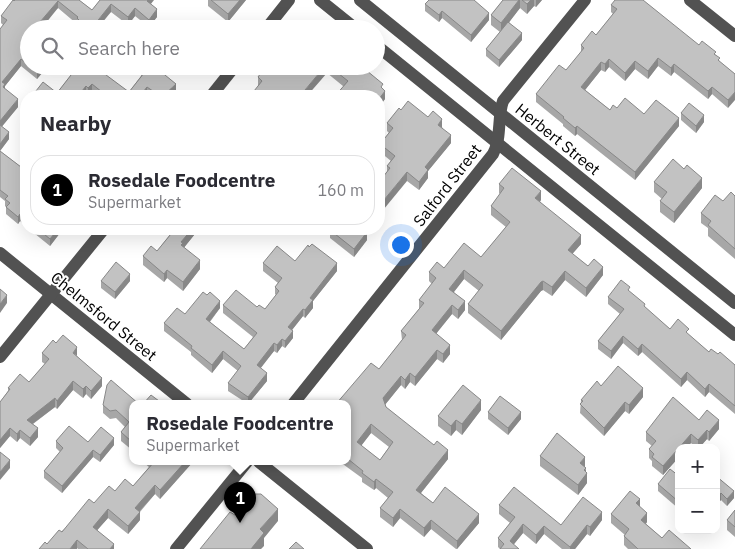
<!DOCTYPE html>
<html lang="en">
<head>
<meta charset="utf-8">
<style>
	:root { --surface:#fff; --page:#f7f7f7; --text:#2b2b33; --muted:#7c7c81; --line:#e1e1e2; --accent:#000 }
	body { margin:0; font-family:"IBM Plex Sans",sans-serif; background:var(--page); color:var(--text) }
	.controls { position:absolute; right:15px; bottom:15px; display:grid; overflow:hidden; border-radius:10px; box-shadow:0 5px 20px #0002 }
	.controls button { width:45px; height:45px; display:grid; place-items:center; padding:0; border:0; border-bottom:1px solid var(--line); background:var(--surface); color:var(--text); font:25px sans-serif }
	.you { position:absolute; left:400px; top:244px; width:18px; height:18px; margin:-12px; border:4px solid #fff; border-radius:50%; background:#1a73e8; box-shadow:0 0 0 8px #1a73e833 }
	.badge { display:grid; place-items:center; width:32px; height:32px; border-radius:50%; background:var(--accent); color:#fff; font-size:16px; font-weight:700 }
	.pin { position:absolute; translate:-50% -41px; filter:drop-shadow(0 1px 2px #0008) }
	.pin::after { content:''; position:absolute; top:26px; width:18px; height:15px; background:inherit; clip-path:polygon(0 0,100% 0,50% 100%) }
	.popup { position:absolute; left:129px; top:400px; width:222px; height:65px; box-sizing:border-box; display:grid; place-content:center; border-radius:10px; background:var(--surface); filter:drop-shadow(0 1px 4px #0005); font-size:16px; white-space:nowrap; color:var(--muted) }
	.popup b { font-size:19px; color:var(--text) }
	.popup::after { content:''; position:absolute; left:50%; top:100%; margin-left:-10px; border:10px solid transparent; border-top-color:var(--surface) }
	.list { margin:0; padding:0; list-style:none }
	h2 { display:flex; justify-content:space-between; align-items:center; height:65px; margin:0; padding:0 20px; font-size:21px }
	h2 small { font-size:16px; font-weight:400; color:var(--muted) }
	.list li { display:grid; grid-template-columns:32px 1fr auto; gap:15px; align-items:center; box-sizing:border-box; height:70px; margin:0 10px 10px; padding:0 10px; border:1px solid var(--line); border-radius:20px }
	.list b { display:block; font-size:19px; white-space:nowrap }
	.list p { margin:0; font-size:16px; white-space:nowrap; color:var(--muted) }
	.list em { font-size:16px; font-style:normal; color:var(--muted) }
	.icon { flex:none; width:28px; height:28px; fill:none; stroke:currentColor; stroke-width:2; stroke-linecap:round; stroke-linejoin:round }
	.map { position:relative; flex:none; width:735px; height:549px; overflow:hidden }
	.search { position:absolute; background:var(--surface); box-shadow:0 5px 20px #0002; left:20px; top:20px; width:365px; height:55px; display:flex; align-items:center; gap:12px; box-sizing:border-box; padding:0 18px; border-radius:28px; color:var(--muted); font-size:19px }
	.panel { position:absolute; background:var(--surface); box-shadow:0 5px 20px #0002; left:20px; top:90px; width:365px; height:145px; border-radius:20px }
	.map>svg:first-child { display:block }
</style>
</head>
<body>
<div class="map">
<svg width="735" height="549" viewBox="0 0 735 549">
	<rect width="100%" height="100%" fill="#fff"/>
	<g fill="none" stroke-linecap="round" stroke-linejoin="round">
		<g stroke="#525252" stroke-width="12">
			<polyline points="320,0 356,29"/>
			<polyline points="360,0 735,303"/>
			<polyline points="690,0 735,36"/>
			<polyline points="266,29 289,0"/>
			<polyline points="376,45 735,335"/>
			<polyline points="211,96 235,66"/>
			<polyline points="0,253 187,404"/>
			<polyline points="0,357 104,229"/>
			<path d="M293,404L493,154C502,138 497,118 503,101L585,0"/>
			<polyline points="259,462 367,549"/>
			<polyline points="176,549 247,462"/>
		</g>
	</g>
	<g fill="#a7a7a7" fill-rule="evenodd">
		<polygon points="79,0 92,10 100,0 151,4 157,17 149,27 135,16 128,25 111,12 78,27 77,26 77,24 58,8 29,29 29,66 48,66 37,79 21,66 5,86 5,89 18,107 2,126 9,139 0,151 21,167 26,160 26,226 20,221 18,224 6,214 6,207 5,206 5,201 0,197 0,29 3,25 1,23 1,16 14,1"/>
		<polygon points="208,0 246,0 228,22 208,6"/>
		<polygon points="503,0 542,0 536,7 534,6 527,14 520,8 509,22 522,40 499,67 486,56 486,49 500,32 491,25 491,15"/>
		<polygon points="425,4 489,20 471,42 442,18 439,22 425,11"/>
		<polygon points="611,5 699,45 716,55 720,62 735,74 728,108 712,94 708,99 674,72 671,76 658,66 648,79 635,69 625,81 609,67 605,72 601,70 585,90 610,110 617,108 644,114 679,126 635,180 577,134 575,136 563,126 563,124 536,102 536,94 566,70 581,53 581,45 596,35 613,14 611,12"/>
		<polygon points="78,66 129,92 141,76 141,71 176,90 170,96 150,96 147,94 146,96 98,96 92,91 88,94 86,93 57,93"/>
		<polygon points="266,66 361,66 383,89 385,99 379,107 379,96 343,86 327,73 258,86 258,77"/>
		<polygon points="401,110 428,117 442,127 451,143 428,171 428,178 419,190 407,181 387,172 387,166 391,161 380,152 380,144 389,133 387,131 387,123"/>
		<polygon points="681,113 704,122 696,133 681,120"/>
		<polygon points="654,182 702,188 674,223 660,212 660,201 662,199 654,192"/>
		<path d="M499,184L541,200L540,202L581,244L572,254L588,266L603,275L586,297L565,280L552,296L543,290L541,291L501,340L468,313V304L479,291L464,279L454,292L465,310L458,319L452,314L436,333L450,354L443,363L437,359L415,386L410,382L405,389L401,385L385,405L386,407L448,459L421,493L433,503L479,523L457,549H456L431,529L424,537L400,518L393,527L380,517V508L388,498L376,488L374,490L362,482V478L340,462H348V404L379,369L402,340L401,331L419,309V300L432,284L429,281V272L481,257L506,227L491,215V206L500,194L499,193ZM371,433L389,447L380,460L361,446Z"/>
		<polygon points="735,196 735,259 708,236 708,228 701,223 701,213"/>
		<polygon points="29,229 60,229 60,233 50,246"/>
		<polygon points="168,229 199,229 184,247 200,269 183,291 167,278 164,282 143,265 143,256 157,251 172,232"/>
		<polygon points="202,229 212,229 208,234"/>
		<polygon points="330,230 367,240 354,257 330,238"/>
		<polygon points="295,261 337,271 313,301 313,308 305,318 303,316 292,330 293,338 285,348 282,346 277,353 274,351 260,368 267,381 248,404 228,391 228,383 238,371 223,359 212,373 191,355 191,352 164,331 164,323 185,314 207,295 220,308 210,322 244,349 253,337 223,313 223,305 257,307 265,309 276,295 275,294 275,287 278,283 263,271 263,263"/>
		<polygon points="101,281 130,281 115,299 101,288"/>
		<polygon points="630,292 645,308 670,329 689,335 709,352 718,354 735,365 735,414 709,392 705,397 687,380 681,387 642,352 638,356 623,343 611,359 598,349 598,341 620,314 608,304 608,297"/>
		<polygon points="56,343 77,356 102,386 91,399 86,394 83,398 73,390 57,409 55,407 33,424 38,437 30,446 20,438 17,442 10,436 0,448 0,402 8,391 8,388 29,382 45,364 42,362 42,353"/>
		<polygon points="601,386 643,397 629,414 625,411 604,436 580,413 581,400"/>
		<polygon points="132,404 132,450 121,441 121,432 125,427 116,418 110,419 103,413 103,405"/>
		<polygon points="481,410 462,435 456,430 451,436 438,426 438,416"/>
		<polygon points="488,412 521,419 508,435 488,419"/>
		<polygon points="699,420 719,429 709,441 707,439 699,448 696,448 691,443 679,448 679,457 663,475 652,466 652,461 649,458 649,449 652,446 646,441 646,432"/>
		<polygon points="56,441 88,442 114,445 100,462 93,457 62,493 44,478 44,471 60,452 56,448"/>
		<polygon points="540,456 585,467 587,483 578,495 540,466"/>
		<polygon points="143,462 192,462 192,463 160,499 155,494 140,512 140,520 128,534 108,518 97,530 114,549 78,549 77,548 47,544 94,503 115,491 133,486 149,467"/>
		<polygon points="679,476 679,509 658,491 658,484"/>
		<polygon points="716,476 734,498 727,506 721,500 716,505"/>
		<polygon points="499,505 561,525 602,520 590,536 587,534 575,549 562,549 544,534 536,544 523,533 514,544 500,549 498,547 498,538 510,523 499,514"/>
		<polygon points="640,507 647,522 646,524 662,538 691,549 628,549 624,545 624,536 625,535 611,523 611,514"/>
		<polygon points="735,510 735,537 727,530 727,520"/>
	</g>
	<g fill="#888">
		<polygon points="148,0 154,0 147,9 147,1"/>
		<polygon points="240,0 246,0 228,22 228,14"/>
		<polygon points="519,0 520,0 520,8 501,33 501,23"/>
		<polygon points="531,0 534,0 534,6 527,14 527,4"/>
		<polygon points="536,0 542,0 536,7"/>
		<polygon points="58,1 58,8 41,29 40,22"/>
		<polygon points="111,4 111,12 97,29 91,29"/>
		<polygon points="135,8 135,16 128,25 128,17"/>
		<polygon points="157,9 157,17 149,27 149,20"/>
		<polygon points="442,11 442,18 439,22 439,15"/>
		<polygon points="489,13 489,20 471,42 471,35"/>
		<polygon points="522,33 522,40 499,67 499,60"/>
		<polygon points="658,58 658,66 648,79 648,71"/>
		<polygon points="21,59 21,66 5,86 5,92 3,94 2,82"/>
		<polygon points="609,59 609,67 605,72 605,64"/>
		<polygon points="635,61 635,69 625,81 625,73"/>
		<polygon points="601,62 601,70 581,95 581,87"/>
		<polygon points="674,64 674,72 671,76 671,68"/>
		<polygon points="42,66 48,66 37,79 37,72"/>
		<polygon points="325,66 327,66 327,73 307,96 305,90"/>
		<polygon points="92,84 92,91 88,94 88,88"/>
		<polygon points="176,84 176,90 170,96 163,96"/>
		<polygon points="86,86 86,93 84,96 78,96"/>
		<polygon points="147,87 147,94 146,96 140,96"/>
		<polygon points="712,87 712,94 708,99 708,91"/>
		<polygon points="385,91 385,99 379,107 379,99"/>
		<polygon points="735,92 735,100 728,108 728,100"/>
		<polygon points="18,99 18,107 0,129 0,121"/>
		<polygon points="704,115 704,122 696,133 696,126"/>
		<polygon points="679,118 679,126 635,180 635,172"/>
		<polygon points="442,119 442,127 438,133 438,125"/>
		<polygon points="577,126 577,134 575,136 575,128"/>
		<polygon points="9,132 9,139 0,151 0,144"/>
		<polygon points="451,135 451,143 428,171 428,178 419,190 419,182 425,167"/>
		<polygon points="407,172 407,181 379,215 379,206"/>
		<polygon points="702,178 702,188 674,223 674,212"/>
		<polygon points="541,191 541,200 535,207 535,198"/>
		<polygon points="20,214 20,221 18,224 18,217"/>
		<polygon points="58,229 60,229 60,233 50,246 50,239"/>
		<polygon points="192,229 199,229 183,249 181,253 181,242"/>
		<polygon points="208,229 212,229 208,234"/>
		<polygon points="367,232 367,240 354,257 354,249"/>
		<polygon points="581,235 581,244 568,259 568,250"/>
		<polygon points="200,260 200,269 183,291 183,282"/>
		<polygon points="337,263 337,271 313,301 313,308 305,318 305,310 310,298"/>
		<polygon points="603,267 603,275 586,297 586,288"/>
		<polygon points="167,270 167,278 164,282 164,274"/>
		<polygon points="464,270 464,279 449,298 449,289"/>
		<polygon points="565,271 565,280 552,296 552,287"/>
		<polygon points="130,274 130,281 115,299 115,292"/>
		<polygon points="543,281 543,290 541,291 501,340 501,331 541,282"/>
		<polygon points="7,295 7,303 0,313 0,304"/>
		<polygon points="220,301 220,308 206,326 206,319"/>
		<polygon points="465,301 465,310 458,319 458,310"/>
		<polygon points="452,305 452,314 432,339 432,330"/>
		<polygon points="303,309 303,316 288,335 288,327"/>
		<polygon points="293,331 293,338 285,348 285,341"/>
		<polygon points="623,336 623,343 611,359 611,351"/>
		<polygon points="282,339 282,346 277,353 277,345"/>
		<polygon points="274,343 274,351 257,373 257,365"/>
		<polygon points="642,344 642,352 638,356 638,349"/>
		<polygon points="450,345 450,354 443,363 443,354"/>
		<polygon points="77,347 77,356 73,353"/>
		<polygon points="437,350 437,359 415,386 415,377"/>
		<polygon points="223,351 223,359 212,373 212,365"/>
		<polygon points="687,372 687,380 681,387 681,379"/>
		<polygon points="267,373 267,381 248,404 248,397"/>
		<polygon points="410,373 410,382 405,389 405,380"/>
		<polygon points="401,376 401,385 383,407 383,398"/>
		<polygon points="102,378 102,386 91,399 91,391"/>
		<polygon points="73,381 73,390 57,409 57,401"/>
		<polygon points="709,384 709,392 705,397 705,389"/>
		<polygon points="86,386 86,394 83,398 83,389"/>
		<polygon points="643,388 643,397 629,414 629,405"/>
		<polygon points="55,398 55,407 27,428 27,420"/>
		<polygon points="481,400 481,410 462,435 462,424"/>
		<polygon points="625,402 625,411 604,436 604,428"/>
		<polygon points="521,412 521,419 508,435 508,428"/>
		<polygon points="456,420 456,430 451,436 451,426"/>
		<polygon points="719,420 719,429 709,441 709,432"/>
		<polygon points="371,424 371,433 357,451 357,442"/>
		<polygon points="10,428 10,436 0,448 0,440"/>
		<polygon points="38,428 38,437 30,446 30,438"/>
		<polygon points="20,430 20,438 17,442 17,434"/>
		<polygon points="707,430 707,439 699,448 698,448 698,440"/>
		<polygon points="691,434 691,443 687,448 679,448"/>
		<polygon points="114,438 114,445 100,462 100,455"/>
		<polygon points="679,448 679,457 663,475 663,466"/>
		<polygon points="93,450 93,457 62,493 62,486"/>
		<polygon points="448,450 448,459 416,499 416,490"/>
		<polygon points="585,457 585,467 580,474 580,463"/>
		<polygon points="10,460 10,468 0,480 0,472"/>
		<polygon points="185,462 192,462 192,463 160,499 160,490"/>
		<polygon points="586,468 586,474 587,473 587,483 578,495 578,485"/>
		<polygon points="376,479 376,488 374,490 374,482"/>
		<polygon points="155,485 155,494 135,516 135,508"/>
		<polygon points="734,491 734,498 727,506 727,499"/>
		<polygon points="721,493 721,500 716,505 716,498"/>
		<polygon points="640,499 640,508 636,503"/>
		<polygon points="108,509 108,518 93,535 93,527"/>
		<polygon points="278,509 278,521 264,538 264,546 261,549 251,549 260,529"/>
		<polygon points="400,509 400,518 393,527 393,518"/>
		<polygon points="140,512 140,520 128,534 128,526"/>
		<polygon points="602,512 602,520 590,536 590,527"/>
		<polygon points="647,513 647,522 641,529 641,520"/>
		<polygon points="479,514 479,523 457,549 457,541"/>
		<polygon points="431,520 431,529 424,537 424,528"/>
		<polygon points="523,524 523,533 510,549 510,541"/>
		<polygon points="587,525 587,534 575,549 570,549 570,547"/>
		<polygon points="544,526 544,534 536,544 536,535"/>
		<polygon points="77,540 77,549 70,549"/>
		<polygon points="114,544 114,549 110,549"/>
	</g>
	<g fill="#c2c2c2" stroke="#888" fill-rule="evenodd">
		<polygon points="13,0 14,1 15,0 79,0 92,10 100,0 148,0 147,1 157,9 149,20 135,8 128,17 111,4 91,29 76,29 81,22 77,18 78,17 58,1 40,22 48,29 29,29 29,65 21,59 2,82 5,84 3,87 18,99 0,121 0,29 7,20 1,16"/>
		<polygon points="211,0 240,0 228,14"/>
		<polygon points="429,0 474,0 489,13 471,35 442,11 439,15 425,4"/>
		<polygon points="503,0 519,0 501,23 491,15"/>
		<polygon points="522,0 531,0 527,4"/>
		<polygon points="615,0 643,0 699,45 702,41 716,52 714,54 720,58 718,60 735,74 735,92 728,100 712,87 708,91 674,64 671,68 658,58 648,71 635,61 625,73 609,59 605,64 601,62 581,87 610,110 613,105 617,108 625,98 644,114 656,100 679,118 635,172 577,126 575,128 563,118 564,117 536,94 559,65 566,70 584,48 581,45 592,31 596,35 617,9 611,5"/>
		<polygon points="508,22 522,33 499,60 486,49"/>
		<polygon points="308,23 315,29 304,29"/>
		<polygon points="30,66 42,66 37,72"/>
		<polygon points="78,66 94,66 129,92 144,73 141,71 145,66 154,66 176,84 163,96 160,96 147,87 140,96 107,96 92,84 88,88 86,86 78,96 32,96 43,82 57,93"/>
		<polygon points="266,66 325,66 305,90 312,96 250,96 262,81 258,77"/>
		<polygon points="329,66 361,66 383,84 381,87 385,91 379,99 379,96 335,96 348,81"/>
		<polygon points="408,101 428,117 433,111 442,119 438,125 451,135 425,167 428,170 419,182 407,172 379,206 379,182 390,168 387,166 395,156 380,144 393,128 387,123 399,108 401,110"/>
		<polygon points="689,103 704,115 696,126 681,113"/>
		<polygon points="0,125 9,132 0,144"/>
		<polygon points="0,151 21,167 26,160 26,219 20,214 18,217 6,207 10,203 5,199 8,196 0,190"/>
		<polygon points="673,159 684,169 687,165 702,178 674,212 660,201 667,192 654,182"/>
		<path d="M512,168L541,191L535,198L581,235L568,250L588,266L594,259L603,267L586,288L565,271L552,287L543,281L541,282L501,331L468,304L483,285L464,270L449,289L465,301L458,310L452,305L432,330L450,345L443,354L437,350L415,377L410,373L405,380L401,376L383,398L386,407L434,445L437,441L448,450L416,490L433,503L445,487L479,514L457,541L431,520L424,528L400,509L393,518L380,508L393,492L376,479L374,482L362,473L363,471L348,459V404H336L371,363L379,369L406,335L401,331L424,303L419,300L436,278L429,272L437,262L444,268L464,243L481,257L510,222L491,206L504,188L499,184ZM371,424L393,442L380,460L357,442Z"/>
		<polygon points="731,192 735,196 735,249 708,225 711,221 701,213 715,195 723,201"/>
		<polygon points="38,229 58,229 50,239"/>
		<polygon points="175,229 192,229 181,242 183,243 181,245 200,260 183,282 167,270 164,274 143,256 151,246 157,251"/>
		<polygon points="331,229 363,229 367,232 354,249 330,230"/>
		<polygon points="312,244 337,263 310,298 313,300 305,310 303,309 288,327 293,331 285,341 282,339 277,345 274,343 257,365 267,373 248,397 228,383 241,366 223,351 212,365 191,348 192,346 164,323 177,308 185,314 203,292 207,295 210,292 220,301 206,319 244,349 257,333 223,305 236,290 257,307 259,305 265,309 279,291 275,287 282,278 263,263 277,246 295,261 308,245 309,247"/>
		<polygon points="116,262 130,274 115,292 101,281"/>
		<polygon points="621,280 630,287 628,290 645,304 644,306 670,329 678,319 689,329 686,332 709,352 711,349 718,354 720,352 735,365 735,406 709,384 705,389 687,372 681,379 642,344 638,349 623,336 611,351 598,341 624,309 608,297"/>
		<polygon points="0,289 7,295 0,304"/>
		<polygon points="63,335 77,347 73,353 102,378 91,391 86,386 83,389 73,381 57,401 55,398 27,420 38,428 30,438 20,430 17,434 10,428 0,440 0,402 10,389 8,388 20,374 29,382 49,359 42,353 53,340 56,343"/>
		<polygon points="618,366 643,388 629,405 625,402 604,428 580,404 583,401 581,400 597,381 601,386"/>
		<polygon points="111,380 139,404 132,404 132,442 121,432 129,422 116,410 110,411 103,405 107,385"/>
		<polygon points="463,385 481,400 462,424 456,420 451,426 438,416"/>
		<polygon points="151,395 163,404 143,404"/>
		<polygon points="500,396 521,412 508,428 488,412"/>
		<polygon points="673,397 699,420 707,410 719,420 709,432 707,430 698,440 691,434 663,466 652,457 654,454 649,449 656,441 646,432"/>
		<polygon points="69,426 88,442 101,427 114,438 100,455 93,450 62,486 44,471 63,448 56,441"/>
		<polygon points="557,433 585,457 580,463 586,468 584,470 587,473 578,485 540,456"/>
		<polygon points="0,452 10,460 0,472"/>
		<polygon points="153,462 185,462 160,490 155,485 135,508 140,512 128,526 108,509 93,527 114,544 110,549 88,549 77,540 70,549 39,549 45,542 47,544 59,530 62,532 89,499 94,503 109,486 115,491 125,479 133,486 154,462"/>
		<polygon points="670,469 679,476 679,502 658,484"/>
		<polygon points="716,476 734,491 727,499 721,493 716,498"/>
		<polygon points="514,487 561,525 583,497 602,512 590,527 587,525 570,547 544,526 536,535 523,524 510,541 519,549 500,549 504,544 498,538 515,517 499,505"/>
		<polygon points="630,491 640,499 636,503 647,513 641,520 662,538 669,530 691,549 638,549 624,536 629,529 611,514"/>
		<polygon points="253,494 261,494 278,509 260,529 264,533 251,549 200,549 230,512 235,515"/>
		<polygon points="735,510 735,527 727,520"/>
		<polygon points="296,542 304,549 289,549"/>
	</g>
	<g text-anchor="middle" stroke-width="4" stroke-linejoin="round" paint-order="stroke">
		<g font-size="16" fill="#000" stroke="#fff">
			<text transform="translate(558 139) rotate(39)" y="6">Herbert Street</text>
			<text transform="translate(447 185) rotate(-52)" y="6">Salford Street</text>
			<text transform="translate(104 316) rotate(39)" y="6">Chelmsford Street</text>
		</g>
	</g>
</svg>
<div class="controls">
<button>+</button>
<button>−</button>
</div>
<div class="you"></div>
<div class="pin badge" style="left:240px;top:523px">1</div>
<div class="popup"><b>Rosedale Foodcentre</b>Supermarket</div>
<div class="search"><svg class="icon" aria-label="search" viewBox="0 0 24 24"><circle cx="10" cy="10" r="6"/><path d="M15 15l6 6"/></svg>Search here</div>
<section class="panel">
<h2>Nearby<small></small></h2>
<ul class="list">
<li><span class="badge">1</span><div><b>Rosedale Foodcentre</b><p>Supermarket</p></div><em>160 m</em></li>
</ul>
</section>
</div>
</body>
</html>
